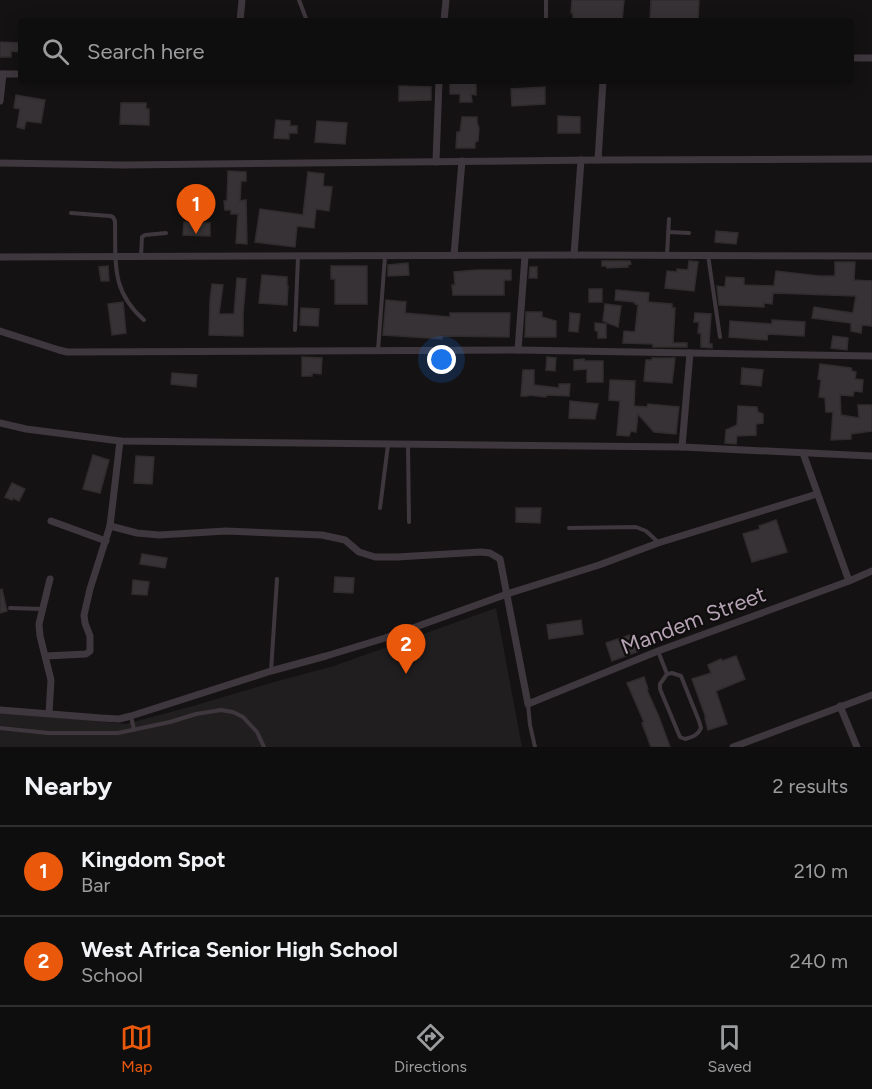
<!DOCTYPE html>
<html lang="en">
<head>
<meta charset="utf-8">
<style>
	:root { --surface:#0f0e0e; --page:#181717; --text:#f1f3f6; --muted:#9b9c9e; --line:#2f2e2e; --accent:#ea580c }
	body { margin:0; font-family:Figtree,sans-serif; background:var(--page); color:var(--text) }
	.you { position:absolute; left:442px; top:360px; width:21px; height:21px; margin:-15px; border:4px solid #fff; border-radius:50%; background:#1a73e8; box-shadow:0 0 0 9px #1a73e833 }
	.badge { display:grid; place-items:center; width:39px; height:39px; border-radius:50%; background:var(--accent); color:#fff; font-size:20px; font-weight:700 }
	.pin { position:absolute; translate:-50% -50px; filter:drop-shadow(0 2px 3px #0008) }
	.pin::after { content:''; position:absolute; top:32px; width:21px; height:18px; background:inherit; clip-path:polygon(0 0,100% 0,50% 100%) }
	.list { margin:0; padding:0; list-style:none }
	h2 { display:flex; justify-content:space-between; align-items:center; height:78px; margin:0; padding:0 24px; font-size:26px }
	h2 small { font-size:20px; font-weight:400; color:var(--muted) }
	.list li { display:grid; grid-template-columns:39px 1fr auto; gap:18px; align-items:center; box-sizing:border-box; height:90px; padding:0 24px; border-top:2px solid var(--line) }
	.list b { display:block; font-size:22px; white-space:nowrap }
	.list p { margin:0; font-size:20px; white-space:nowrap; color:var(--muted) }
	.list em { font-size:20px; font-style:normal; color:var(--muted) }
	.icon { flex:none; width:33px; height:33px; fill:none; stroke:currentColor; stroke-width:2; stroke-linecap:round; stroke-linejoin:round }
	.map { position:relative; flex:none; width:872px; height:747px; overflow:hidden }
	.search { position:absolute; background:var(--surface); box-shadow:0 3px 15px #0003; left:18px; right:18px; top:18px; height:66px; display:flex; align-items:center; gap:15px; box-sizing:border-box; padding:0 21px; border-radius:6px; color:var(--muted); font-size:22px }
	.sheet { height:258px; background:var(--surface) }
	nav { display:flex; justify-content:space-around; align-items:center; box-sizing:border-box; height:84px; border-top:2px solid var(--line); background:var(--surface); font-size:16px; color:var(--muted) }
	nav a { display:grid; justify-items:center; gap:3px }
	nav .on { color:var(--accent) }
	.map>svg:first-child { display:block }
</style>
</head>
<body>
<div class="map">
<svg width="872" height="747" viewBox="0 0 872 747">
	<rect width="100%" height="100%" fill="#141213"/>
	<polygon fill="#211e20" points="496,608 522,747 0,747 0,712 126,724 193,706 274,682 334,666"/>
	<g fill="#363235" stroke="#302c2e" stroke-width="1.5">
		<polygon points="572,0 624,0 622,21 573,21 573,13 571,13"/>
		<polygon points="651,0 699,0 698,21 650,21"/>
		<polygon points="0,42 21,43 21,52 11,51 11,57 0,57"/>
		<polygon points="450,83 476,83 476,95 471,94 472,102 460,102 460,94 450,94"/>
		<polygon points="399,86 431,87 431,100 399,101"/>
		<polygon points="545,87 545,104 512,106 511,89"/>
		<polygon points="16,95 45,100 41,123 26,121 24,129 17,127 20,109 14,108"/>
		<polygon points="121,103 146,103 146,109 149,109 149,125 120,124"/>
		<polygon points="558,116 580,117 580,133 558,133"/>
		<polygon points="462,117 477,117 477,123 479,128 478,141 475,142 475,148 456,148 457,132 460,132"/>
		<polygon points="276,120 290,121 290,126 297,126 297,133 289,133 289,139 274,138"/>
		<polygon points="317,121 347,123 345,144 315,142"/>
		<polygon points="228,171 246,172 246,181 241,181 240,201 246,200 247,244 236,243 238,214 231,214 231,210 225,210 224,201 227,201"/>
		<polygon points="308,172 324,174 323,186 332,187 329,211 316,209 314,228 297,226 295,247 255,242 260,209 303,215"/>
		<polygon points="184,222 210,223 210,236 183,235"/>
		<polygon points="716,231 738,233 736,244 715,242"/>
		<polygon points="602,261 630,261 631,264 628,265 628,267 607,268 606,266 602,266"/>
		<polygon points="689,261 698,262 694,291 665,288 667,271 677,272 677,269 688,270"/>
		<polygon points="835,262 855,262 854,280 872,281 872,326 862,325 861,333 851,331 851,323 812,318 814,307 853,313 856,296 773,293 772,304 764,303 764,307 719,305 717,286 725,287 726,277 744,278 744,285 774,286 776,271 819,276 835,276"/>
		<polygon points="408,263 409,275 388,276 388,265"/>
		<polygon points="108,266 109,281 101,281 99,267"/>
		<polygon points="331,266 367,266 367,304 335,304 335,279 331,279"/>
		<polygon points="530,267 537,267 537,278 529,278"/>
		<polygon points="476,270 511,270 511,280 504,280 504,295 453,295 452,285 455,285 454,272"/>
		<polygon points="262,275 287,277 287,286 288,286 287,305 259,303"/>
		<polygon points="237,278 246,279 243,314 243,336 209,335 210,300 212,284 223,285 219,314 234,314"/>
		<rect x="589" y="289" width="13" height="13"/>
		<polygon points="616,290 649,293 648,302 672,304 672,308 675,308 673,343 687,343 687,347 653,347 653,344 623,343 624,331 635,332 638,305 635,304 634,302 615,300"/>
		<polygon points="386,300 406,302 405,313 450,317 450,313 510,313 509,337 442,336 442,339 383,335"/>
		<polygon points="123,302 126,333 112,335 108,304"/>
		<polygon points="605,304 621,306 618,327 603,321"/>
		<polygon points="301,308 319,309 318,326 300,325"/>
		<polygon points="526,312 542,312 542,317 556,321 556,337 525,337"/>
		<polygon points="570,313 580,314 578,332 569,331"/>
		<polygon points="695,313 711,314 709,344 712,344 712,348 701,347 701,333 698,333 699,322 694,322"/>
		<polygon points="772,320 805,322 804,336 768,334 767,340 729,337 730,321 772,324"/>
		<polygon points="595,323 606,324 606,338 598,338 598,332 595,330"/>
		<polygon points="833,336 848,338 847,350 831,348"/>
		<polygon points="302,357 322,358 321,374 312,373 312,376 302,376"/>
		<polygon points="547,357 556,358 555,371 546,370"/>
		<polygon points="652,358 675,358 672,383 644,381 646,360 652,360"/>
		<polygon points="584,359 585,361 603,361 603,382 587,382 587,369 574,370 574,360"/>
		<polygon points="820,364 851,368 852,371 856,372 855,379 863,380 862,392 854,391 853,396 840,395 841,415 859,418 858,405 872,405 872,431 851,434 851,439 831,440 833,412 826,412 825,398 819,397 821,380 818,379"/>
		<polygon points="742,368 763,370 761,386 741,384"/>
		<polygon points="523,370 534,370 534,385 559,388 559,384 570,384 569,396 546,395 546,397 528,395 528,396 521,396"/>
		<polygon points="172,373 197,375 196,387 171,384"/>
		<polygon points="610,380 635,381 634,406 647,407 648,404 679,407 676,434 654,432 638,414 636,432 631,431 629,436 617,435 620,401 609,400"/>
		<polygon points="570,401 598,404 595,419 569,418"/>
		<polygon points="738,406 757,407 758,412 763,414 763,423 756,424 756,435 737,436 736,444 725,443 726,430 737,425"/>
		<polygon points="93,455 109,460 100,493 83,489"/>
		<polygon points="136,456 154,457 152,484 134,483"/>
		<polygon points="12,483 25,489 19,501 13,498 12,500 5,497"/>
		<polygon points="516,508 541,508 540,523 516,522"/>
		<polygon points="776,520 787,552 752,562 743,534 760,529 759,526"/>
		<polygon points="142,554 167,558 165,568 140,564"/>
		<polygon points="335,577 354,578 353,593 334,592"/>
		<polygon points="133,580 149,582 147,595 132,594"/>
		<polygon points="2,589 7,611 0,613 0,590"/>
		<polygon points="581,620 583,634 549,639 547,625"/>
		<polygon points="633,634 639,651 612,661 606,643"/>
		<polygon points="736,656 745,679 716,691 727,724 708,730 705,718 706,718 692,679 711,673 708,665 721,659 722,661"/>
		<polygon points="644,677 648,689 647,690 659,717 670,747 651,747 642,723 644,722 627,683"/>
	</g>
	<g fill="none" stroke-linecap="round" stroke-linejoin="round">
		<g stroke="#3e373d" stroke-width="4">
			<polyline points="299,0 307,21"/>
			<polyline points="546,0 546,21"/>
			<path d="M71,213L110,216L113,217L115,221C116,262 110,290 144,320"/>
			<polyline points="668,232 689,233"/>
			<polyline points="667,255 669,219"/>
			<polyline points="708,255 720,337"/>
			<polyline points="141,256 142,237 145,235 166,233"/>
			<polyline points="295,330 298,257"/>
			<polyline points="378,350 385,256"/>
			<polyline points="408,445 409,522"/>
			<polyline points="380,508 388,445"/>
			<polyline points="569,528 636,527 646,531 658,542"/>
			<polyline points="10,608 42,609"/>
			<path d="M658,651L667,674L660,684V689L680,737L685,739C693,737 698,735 701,728L699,721L681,676L672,673L667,674"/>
			<polyline points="271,671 277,579"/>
			<polyline points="528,704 530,725 535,747"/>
			<polyline points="131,716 134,730"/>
			<polyline points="0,728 48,733 118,733 170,722 196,714 221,710 233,712 243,717 257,732 264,747"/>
		</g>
		<g stroke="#3e373d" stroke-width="7">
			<polyline points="240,21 242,0"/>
			<polyline points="444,21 446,0"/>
			<polyline points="851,58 872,58"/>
			<polyline points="0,74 21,74"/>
			<polyline points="0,101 3,74"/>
			<polyline points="598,160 603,81"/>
			<polyline points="436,162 439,81"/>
			<polyline points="0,163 123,165 598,160 872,159"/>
			<polyline points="454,255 462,161"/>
			<polyline points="574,255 581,160"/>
			<polyline points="0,257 574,255 872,256"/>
			<polyline points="0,331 59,350 67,352 518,350 872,356"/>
			<polyline points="518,350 525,256"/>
			<polyline points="0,423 26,429 120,441 682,447 872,456"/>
			<polyline points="682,447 690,353"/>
			<polyline points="803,453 849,581"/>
			<polyline points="51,521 106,541"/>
			<polyline points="110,526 137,533 159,535 226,531 322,535 345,540 359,552 375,557 397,557 481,552 490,553 500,559 528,704 658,651 849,581 872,571"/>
			<polyline points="46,656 86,654 90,651 90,636 85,623 84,615 90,589 110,526 120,441"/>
			<polyline points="840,706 857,747"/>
			<polyline points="0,710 101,718 119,719 131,716 271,671 326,656 385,638 507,594 599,565 658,543 817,494"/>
			<polyline points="49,713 51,680 40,636 39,624 50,579"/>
			<polyline points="733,747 872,695"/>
		</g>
	</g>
	<g text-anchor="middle" stroke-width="4.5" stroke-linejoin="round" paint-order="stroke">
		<g font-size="22" fill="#b5a3b4" stroke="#0f0d0e">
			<text transform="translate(693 620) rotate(-21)" y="8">Mandem Street</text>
		</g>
	</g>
</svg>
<div class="you"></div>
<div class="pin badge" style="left:196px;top:234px">1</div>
<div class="pin badge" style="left:406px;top:674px">2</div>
<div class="search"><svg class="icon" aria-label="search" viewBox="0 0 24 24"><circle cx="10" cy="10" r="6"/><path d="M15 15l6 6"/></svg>Search here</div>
</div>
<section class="sheet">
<h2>Nearby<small>2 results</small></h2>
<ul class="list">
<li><span class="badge">1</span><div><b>Kingdom Spot</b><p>Bar</p></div><em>210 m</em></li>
<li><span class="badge">2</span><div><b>West Africa Senior High School</b><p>School</p></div><em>240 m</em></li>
</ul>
</section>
<nav>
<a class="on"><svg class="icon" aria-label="map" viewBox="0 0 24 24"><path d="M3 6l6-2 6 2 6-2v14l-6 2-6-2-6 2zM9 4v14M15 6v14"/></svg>Map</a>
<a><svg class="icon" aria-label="directions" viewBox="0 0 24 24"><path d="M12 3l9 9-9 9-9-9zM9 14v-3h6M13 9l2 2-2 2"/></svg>Directions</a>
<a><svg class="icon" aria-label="saved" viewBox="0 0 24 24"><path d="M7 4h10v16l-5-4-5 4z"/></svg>Saved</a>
</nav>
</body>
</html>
